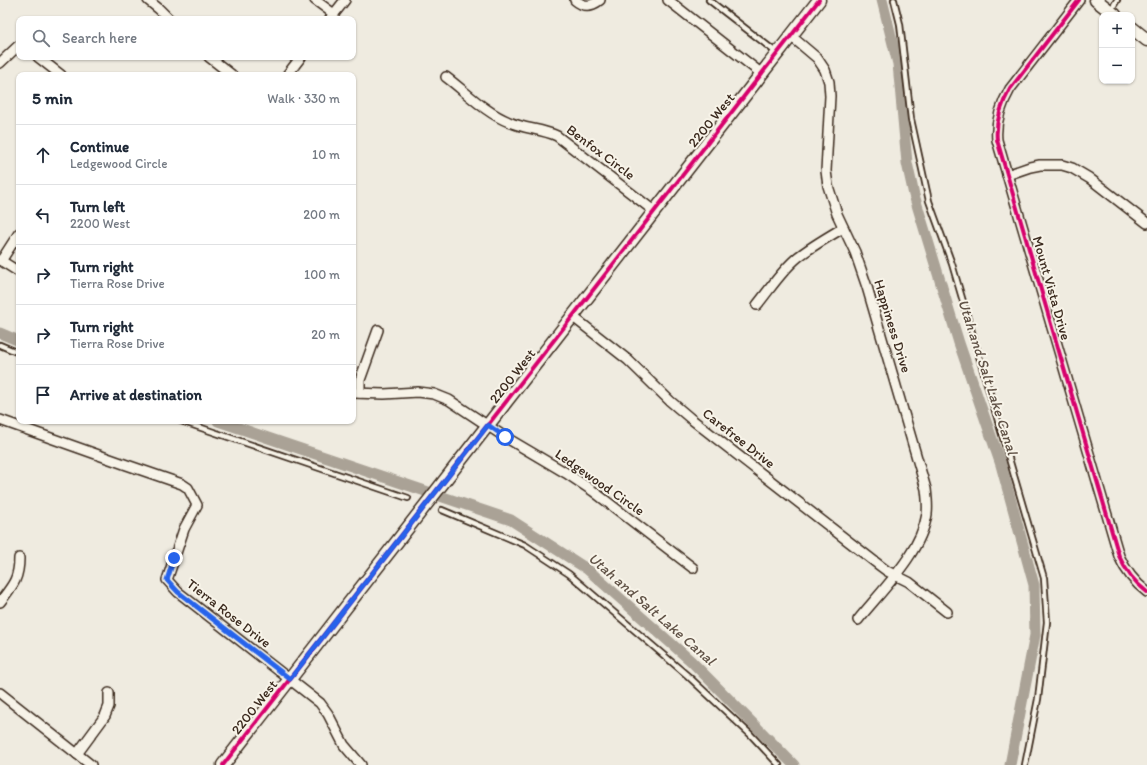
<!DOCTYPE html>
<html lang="en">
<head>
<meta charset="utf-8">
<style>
	:root { --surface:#fff; --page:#f2f2f3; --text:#1f2937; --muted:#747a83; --line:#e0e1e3 }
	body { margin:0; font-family:Itim,sans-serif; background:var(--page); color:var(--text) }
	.controls { position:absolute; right:12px; top:12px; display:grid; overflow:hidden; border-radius:8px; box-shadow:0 1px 3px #0004 }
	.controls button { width:36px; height:36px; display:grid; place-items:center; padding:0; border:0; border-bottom:1px solid var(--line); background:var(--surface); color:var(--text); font:20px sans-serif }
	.stop { position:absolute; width:12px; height:12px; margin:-9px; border:3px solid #2563eb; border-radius:50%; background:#fff }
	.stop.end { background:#2563eb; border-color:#fff; box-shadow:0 1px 4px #0008 }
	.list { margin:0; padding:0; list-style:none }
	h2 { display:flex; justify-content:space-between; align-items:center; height:52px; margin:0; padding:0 16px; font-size:17px }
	h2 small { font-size:13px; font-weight:400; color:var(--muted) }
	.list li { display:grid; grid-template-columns:26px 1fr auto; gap:12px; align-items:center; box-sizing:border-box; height:60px; padding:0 16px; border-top:1px solid var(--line) }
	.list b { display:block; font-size:15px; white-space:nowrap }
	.list p { margin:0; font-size:13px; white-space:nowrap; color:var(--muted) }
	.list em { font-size:13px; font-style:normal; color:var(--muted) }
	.icon { flex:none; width:22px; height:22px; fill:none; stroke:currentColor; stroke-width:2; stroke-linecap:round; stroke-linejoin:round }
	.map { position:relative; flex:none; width:1147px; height:765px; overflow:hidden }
	.search { position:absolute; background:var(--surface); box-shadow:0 1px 3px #0004; left:16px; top:16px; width:340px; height:44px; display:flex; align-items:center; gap:10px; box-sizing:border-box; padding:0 14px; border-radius:8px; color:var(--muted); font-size:15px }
	.panel { position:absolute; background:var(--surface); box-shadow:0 1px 3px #0004; left:16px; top:72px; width:340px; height:352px; border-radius:8px }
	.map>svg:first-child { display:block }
</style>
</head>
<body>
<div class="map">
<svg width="1147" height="765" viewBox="0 0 1147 765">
	<rect width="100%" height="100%" fill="#efebe0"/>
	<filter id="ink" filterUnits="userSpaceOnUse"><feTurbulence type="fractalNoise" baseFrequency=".025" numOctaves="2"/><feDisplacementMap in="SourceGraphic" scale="8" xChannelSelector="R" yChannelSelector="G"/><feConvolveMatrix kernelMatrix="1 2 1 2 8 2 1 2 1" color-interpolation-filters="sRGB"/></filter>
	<g filter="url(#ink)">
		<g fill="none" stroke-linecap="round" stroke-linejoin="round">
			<g stroke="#aaa296" stroke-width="11">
				<polyline points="882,0 898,64 907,163 914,195 959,343 1001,465 1034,585 1035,635 1010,765"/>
				<polyline points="0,333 19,341"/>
				<polyline points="218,421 511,520 587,569 691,661 794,765"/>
			</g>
			<defs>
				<g id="lane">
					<polyline points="709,0 777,53"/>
					<polyline points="894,0 900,24 911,119 929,201 952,264 1044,578 1047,622 1038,699 1025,765"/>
					<polyline points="1111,10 1117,0"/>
					<polyline points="0,345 19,353"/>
					<polyline points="181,421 408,498"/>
					<polyline points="442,510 525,545 569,574 688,676 750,734 779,765"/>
				</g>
				<g id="street">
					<polyline points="148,0 159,9 169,19"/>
					<polyline points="315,0 334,14"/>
					<path d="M575,0C583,7 591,7 600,0"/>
					<polyline points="668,0 762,74"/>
					<path d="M1079,0L1010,89C1001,105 995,121 997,140L1119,556C1126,572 1134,582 1147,592"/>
					<polyline points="330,19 345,0"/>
					<path d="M791,36L817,58L825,70L829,82L830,96L826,171L828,186L837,214L855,252L867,287L926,489C927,497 928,506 927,514C921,553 882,590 858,620"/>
					<polyline points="38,57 61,75"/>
					<polyline points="209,57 232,75"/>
					<polyline points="0,63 18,46 19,46"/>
					<polyline points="287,75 301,57"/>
					<path d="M446,77C466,92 486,113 509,122C525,129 542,129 557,136L654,211"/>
					<polyline points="1007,175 1030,167 1040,165 1062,165 1072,168 1089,178 1147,223"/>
					<polyline points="0,260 19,272"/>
					<polyline points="1,261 19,233"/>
					<path d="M757,305C770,289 782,270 798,257C812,246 828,237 843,228"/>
					<polyline points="572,316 628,360 670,401 690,418 879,565 887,571 909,582 947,612"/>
					<polyline points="353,393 384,394 418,392 434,394 449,400 505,437 566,473 593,491 693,568"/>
					<polyline points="360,393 360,380 378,330"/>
					<polyline points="0,420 124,464 182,484 188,488 197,505 184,529 167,580 178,592 320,703 328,714 344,745 361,765"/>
					<path d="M0,602C13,585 19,579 19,558"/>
					<polyline points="0,693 91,765"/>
					<polyline points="77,754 105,716 109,706 109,693"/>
				</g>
				<g id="secondary">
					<polyline points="1096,0 1115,15"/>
					<polyline points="1132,28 1147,40"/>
					<polyline points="223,765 819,0"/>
				</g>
			</defs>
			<use href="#lane" stroke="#3b2a1e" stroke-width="8"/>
			<use href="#street" stroke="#3b2a1e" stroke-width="12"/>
			<use href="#secondary" stroke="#3b2a1e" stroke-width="15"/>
			<use href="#lane" stroke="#f7f3e8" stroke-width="4.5"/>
			<use href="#street" stroke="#f7f3e8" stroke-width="9"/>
			<use href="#secondary" stroke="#f7f3e8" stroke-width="12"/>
			<defs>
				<g id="cycleway">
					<path d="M1079,0L1010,89C1001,105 995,121 997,140L1119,556C1126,572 1134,582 1147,592"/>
					<polyline points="223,765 819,0"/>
				</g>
			</defs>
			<use href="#cycleway" stroke="#f7f3e8" stroke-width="6"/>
			<use href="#cycleway" stroke="#d6006c" stroke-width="4"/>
		</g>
	</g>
	<g fill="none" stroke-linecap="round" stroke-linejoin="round" filter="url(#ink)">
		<polyline stroke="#2563eb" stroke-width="5" points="174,558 167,580 178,592 290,679 488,425 505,437"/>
	</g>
	<g text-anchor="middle" stroke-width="4" stroke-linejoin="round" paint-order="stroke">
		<g font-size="14" fill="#3b2a1e" stroke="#f7f3e8">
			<text transform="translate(711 120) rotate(-51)" y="5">2200 West</text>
			<text transform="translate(601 152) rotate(37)" y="5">Benfox Circle</text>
			<text transform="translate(1052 288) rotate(74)" y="5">Mount Vista Drive</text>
			<text transform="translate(893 326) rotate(73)" y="5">Happiness Drive</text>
			<text transform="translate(512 376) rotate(-52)" y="5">2200 West</text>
			<text transform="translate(739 438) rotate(38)" y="5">Carefree Drive</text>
			<text transform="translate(600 482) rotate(35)" y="5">Ledgewood Circle</text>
			<text transform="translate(229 613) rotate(38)" y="5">Tierra Rose Drive</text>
			<text transform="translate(254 707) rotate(-52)" y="5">2200 West</text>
		</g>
		<g font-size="15" font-style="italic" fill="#625448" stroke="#f7f3e8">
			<text transform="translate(988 377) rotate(72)" y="5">Utah and Salt Lake Canal</text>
			<text transform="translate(652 609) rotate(41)" y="5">Utah and Salt Lake Canal</text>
		</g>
	</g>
</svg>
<div class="controls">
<button>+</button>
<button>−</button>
</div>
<div class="stop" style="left:505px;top:437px"></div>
<div class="stop end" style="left:174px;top:558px"></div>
<div class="search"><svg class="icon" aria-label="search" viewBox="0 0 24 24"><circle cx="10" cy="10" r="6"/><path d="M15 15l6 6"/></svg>Search here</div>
<section class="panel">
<h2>5 min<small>Walk · 330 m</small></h2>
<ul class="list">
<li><svg class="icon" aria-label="ahead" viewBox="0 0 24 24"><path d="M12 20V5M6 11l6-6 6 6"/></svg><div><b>Continue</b><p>Ledgewood Circle</p></div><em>10 m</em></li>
<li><svg class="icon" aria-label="left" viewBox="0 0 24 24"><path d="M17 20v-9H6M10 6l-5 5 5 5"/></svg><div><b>Turn left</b><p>2200 West</p></div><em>200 m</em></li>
<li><svg class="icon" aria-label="right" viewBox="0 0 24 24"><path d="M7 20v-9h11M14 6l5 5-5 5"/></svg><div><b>Turn right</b><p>Tierra Rose Drive</p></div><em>100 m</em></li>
<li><svg class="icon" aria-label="right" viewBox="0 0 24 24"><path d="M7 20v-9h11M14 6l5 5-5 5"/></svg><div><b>Turn right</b><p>Tierra Rose Drive</p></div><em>20 m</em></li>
<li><svg class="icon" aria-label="arrive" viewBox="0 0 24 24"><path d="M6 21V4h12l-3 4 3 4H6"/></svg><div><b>Arrive at destination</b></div></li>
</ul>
</section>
</div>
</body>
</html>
